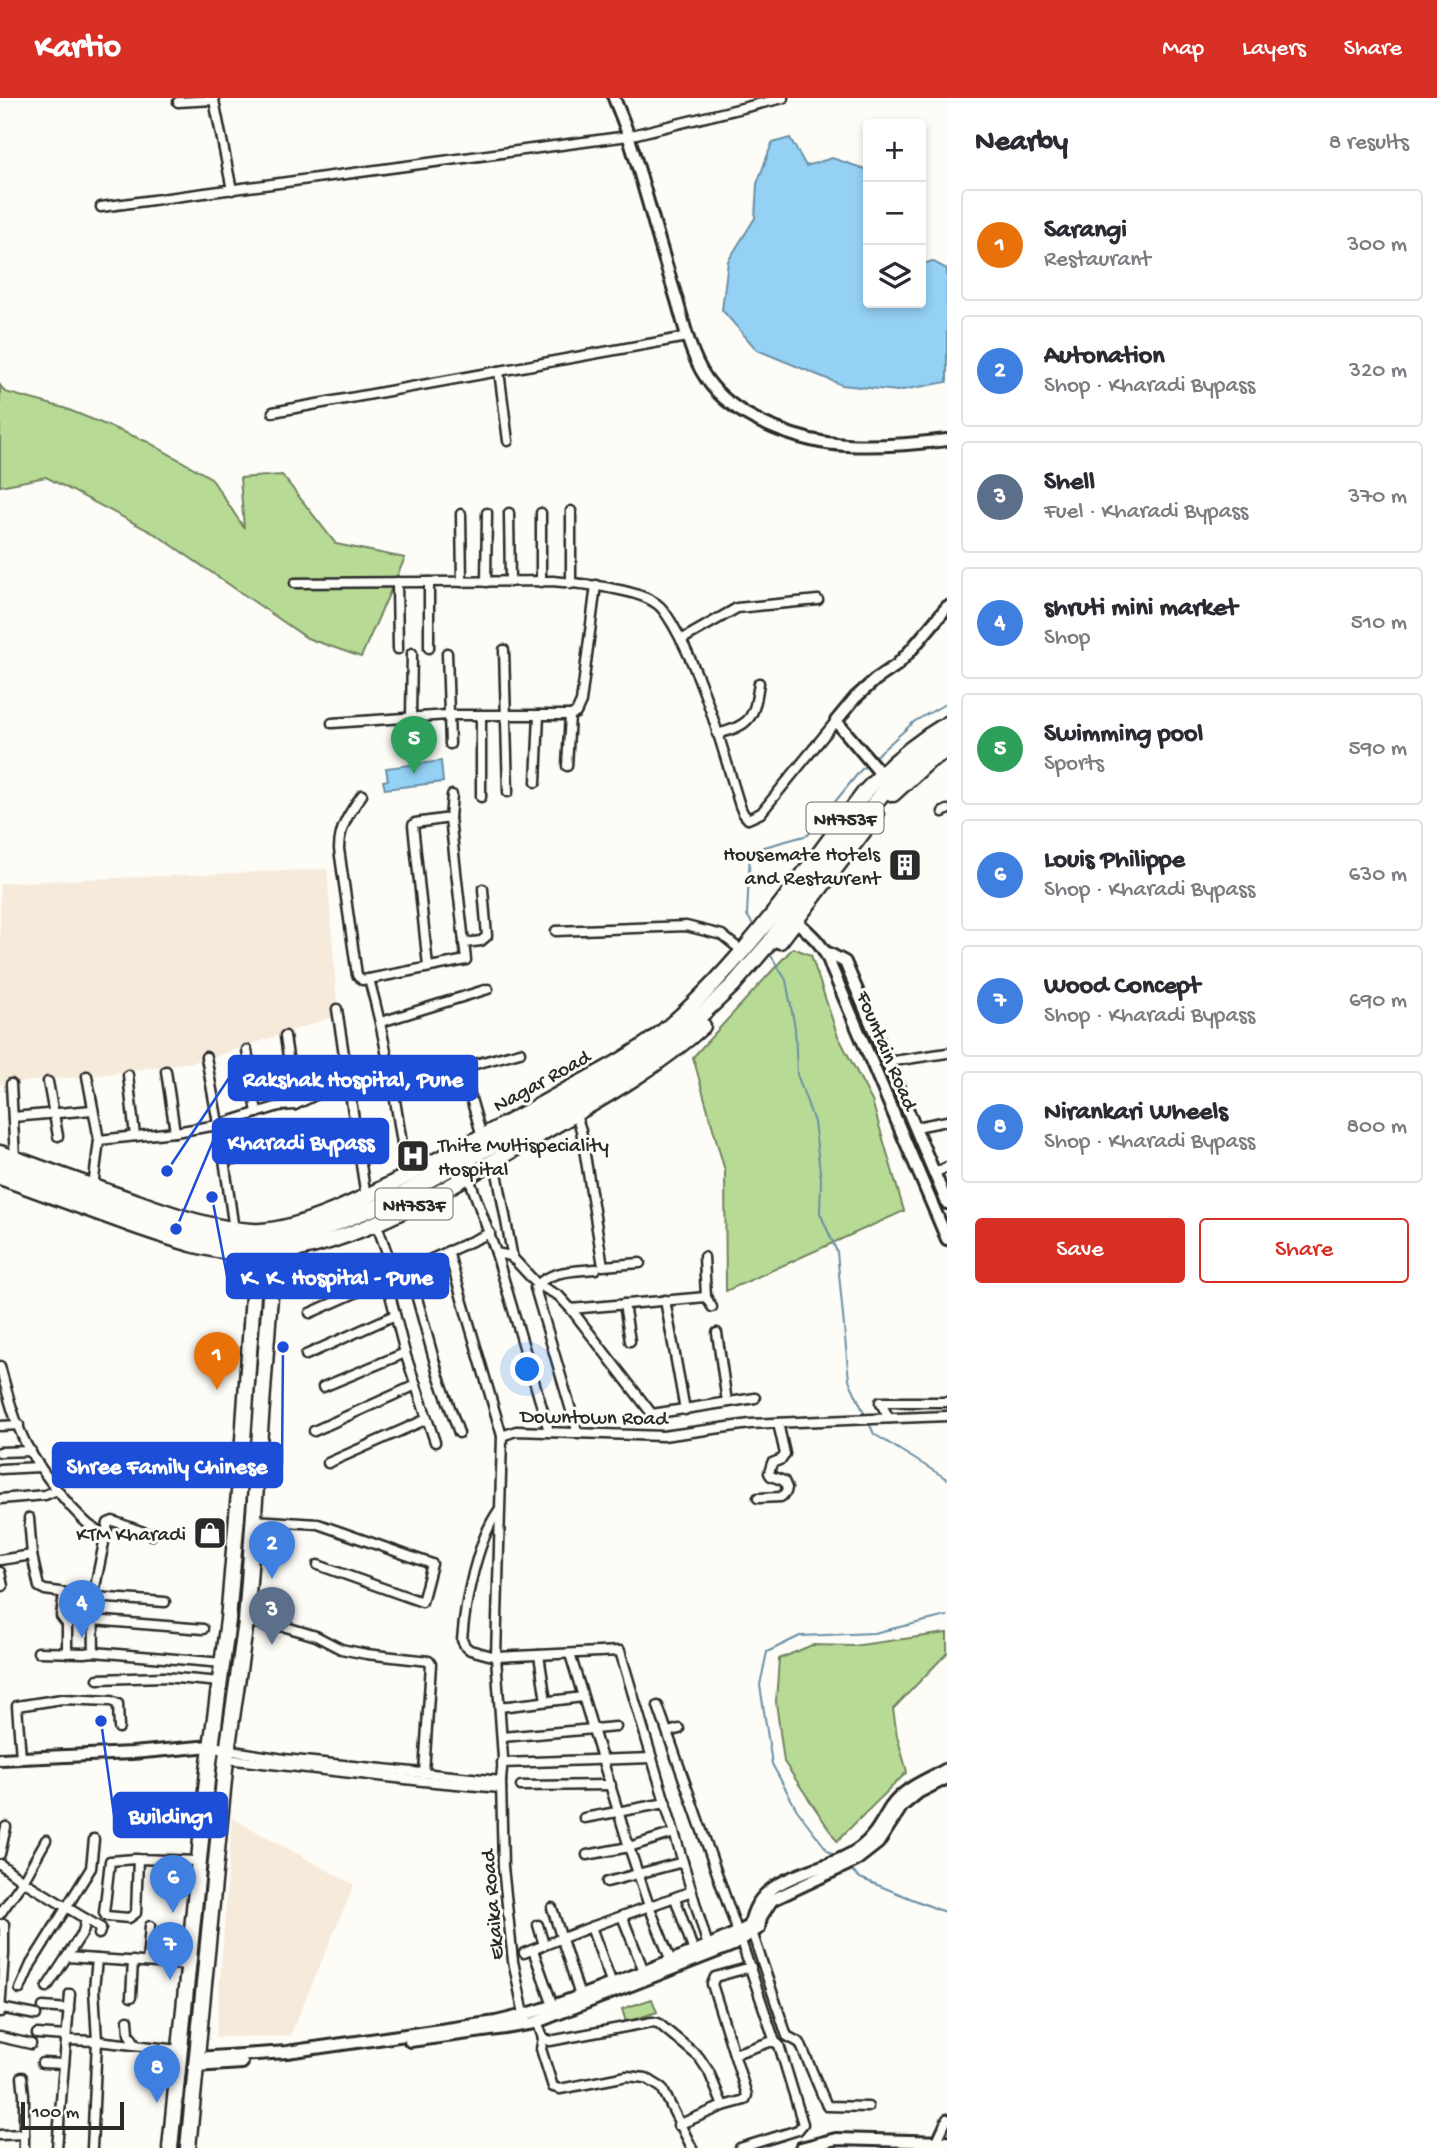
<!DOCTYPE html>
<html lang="en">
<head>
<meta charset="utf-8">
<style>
	:root { --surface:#fff; --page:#f2f2f3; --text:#2b2b33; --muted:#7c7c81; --line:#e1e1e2; --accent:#d93025 }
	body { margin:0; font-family:"Gochi Hand",sans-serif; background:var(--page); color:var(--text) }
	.controls { position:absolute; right:21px; top:21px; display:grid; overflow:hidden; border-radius:7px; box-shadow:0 4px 10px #0003 }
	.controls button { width:63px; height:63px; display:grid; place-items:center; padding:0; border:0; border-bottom:2px solid var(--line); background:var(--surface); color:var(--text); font:35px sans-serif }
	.scale { position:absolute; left:21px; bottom:18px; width:103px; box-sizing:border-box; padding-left:7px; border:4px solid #2b2b2b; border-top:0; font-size:19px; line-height:24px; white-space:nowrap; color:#2b2b2b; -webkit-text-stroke:5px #fdfcf7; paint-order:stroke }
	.you { position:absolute; left:528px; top:1272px; width:24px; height:24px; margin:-18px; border:5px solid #fff; border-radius:50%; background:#1a73e8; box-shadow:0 0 0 10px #1a73e833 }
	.badge { display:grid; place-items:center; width:46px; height:46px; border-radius:50%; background:var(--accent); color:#fff; font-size:23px; font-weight:700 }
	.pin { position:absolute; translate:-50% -58px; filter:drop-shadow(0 2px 4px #0008) }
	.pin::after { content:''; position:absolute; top:37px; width:24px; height:21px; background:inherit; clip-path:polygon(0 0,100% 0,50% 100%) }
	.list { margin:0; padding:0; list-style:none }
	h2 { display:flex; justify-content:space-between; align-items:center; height:91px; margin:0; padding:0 28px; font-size:30px }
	h2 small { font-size:23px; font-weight:400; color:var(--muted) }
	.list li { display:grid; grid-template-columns:46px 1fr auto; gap:21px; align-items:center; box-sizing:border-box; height:112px; margin:0 14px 14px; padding:0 14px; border:2px solid var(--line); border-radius:7px }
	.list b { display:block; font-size:26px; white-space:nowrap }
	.list p { margin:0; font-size:23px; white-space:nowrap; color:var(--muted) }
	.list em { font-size:23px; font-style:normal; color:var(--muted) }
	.actions { display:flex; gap:14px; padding:21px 28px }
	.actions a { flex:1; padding:16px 0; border:2px solid var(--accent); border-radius:7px; text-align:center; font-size:24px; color:var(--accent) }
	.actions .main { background:var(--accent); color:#fff }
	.icon { flex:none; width:38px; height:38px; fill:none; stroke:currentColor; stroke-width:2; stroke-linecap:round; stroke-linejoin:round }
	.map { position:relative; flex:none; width:947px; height:2050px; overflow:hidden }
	header { display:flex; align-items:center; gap:42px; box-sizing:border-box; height:98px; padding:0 35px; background:var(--accent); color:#fff }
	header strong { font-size:33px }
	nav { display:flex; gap:38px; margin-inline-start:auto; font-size:24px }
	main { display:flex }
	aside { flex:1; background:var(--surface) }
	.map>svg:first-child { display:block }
</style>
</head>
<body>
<header>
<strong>Kartio</strong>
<nav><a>Map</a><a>Layers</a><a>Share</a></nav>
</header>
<main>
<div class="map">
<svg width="947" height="2050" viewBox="0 0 947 2050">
	<rect width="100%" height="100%" fill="#fdfcf7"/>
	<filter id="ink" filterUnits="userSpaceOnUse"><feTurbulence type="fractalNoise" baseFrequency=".0143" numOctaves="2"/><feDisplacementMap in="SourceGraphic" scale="14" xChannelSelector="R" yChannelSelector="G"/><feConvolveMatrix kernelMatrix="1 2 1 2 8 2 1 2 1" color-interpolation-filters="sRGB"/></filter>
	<g filter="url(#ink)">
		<g fill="#f6eada">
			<polygon points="327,771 338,917 205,962 99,977 0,986 0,785"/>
			<polygon points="232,1720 354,1787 290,1938 216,1939"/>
		</g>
		<g fill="#b7db95" stroke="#718360" stroke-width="2">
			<polygon points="0,287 5,294 64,310 148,344 211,380 244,430 240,380 282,377 336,446 405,460 361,559 307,540 157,437 46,379 0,388"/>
			<polygon points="793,850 811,857 837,936 872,1003 904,1113 726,1193 725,1073 693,959"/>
			<polygon points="947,1535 947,1555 893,1611 897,1638 907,1674 837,1743 784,1664 776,1604 779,1561 812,1547 853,1548"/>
			<polygon points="652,1901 657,1914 626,1924 622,1911"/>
		</g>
		<g fill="#94d1f5" stroke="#6a8fa4" stroke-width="2">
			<polygon points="790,40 806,68 832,60 868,72 867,160 868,205 921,205 921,167 932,163 947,171 947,284 897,293 842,287 757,252 722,212 728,163 755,120 757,86 772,45"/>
			<polygon points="441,663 443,684 385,691 383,683 388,682 386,670"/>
		</g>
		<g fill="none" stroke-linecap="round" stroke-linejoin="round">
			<g stroke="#6a8fa4" stroke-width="2">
				<polyline points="877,657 915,623 947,605"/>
				<polyline points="755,830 747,817 750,753 808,737 860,673 867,666"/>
				<polyline points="770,856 786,882 795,930 797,976 814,1024 821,1081 820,1115 837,1154 849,1282 865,1317"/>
				<polyline points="869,1325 874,1336 947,1381"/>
				<polyline points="835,1758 828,1753 797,1712 772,1666 760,1587 767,1554 800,1538 874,1535 947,1518"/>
				<polyline points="850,1771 860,1780 947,1815"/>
			</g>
			<defs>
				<g id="street">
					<polyline points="178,4 214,2 232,92"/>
					<polyline points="101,109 628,38 783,0"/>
					<polyline points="499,273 508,343"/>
					<polyline points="273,314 687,239"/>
					<polyline points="571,413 571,486"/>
					<polyline points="509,415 510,484"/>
					<polyline points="541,415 541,484"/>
					<polyline points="461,416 462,484"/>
					<polyline points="397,484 398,551"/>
					<polyline points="486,484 487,415"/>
					<path d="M295,485L553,483C580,486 636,490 657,506C664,511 668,519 673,527C705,582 721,647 740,708L743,715L748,721L761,715L836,623"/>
					<polyline points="681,542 737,510 818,502"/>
					<polyline points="429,550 429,484"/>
					<polyline points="504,552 508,694"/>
					<polyline points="447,555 450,646"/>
					<polyline points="481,617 481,699"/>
					<polyline points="411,619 412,555"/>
					<polyline points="332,625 448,617 570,617 576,615 581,604 596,487"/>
					<path d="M717,636C752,627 754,619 759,585"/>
					<polyline points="567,668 570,617"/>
					<polyline points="536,684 539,617"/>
					<path d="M362,697C350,714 339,729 339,751L357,877L362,882L369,881"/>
					<polyline points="943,714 947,712"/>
					<polyline points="556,833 686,828 722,837 742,853"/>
					<polyline points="464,845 481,843 487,838 483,791"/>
					<polyline points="428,868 413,727 415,725 450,720 452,697"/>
					<polyline points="337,911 366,1099"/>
					<polyline points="381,924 488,891"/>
					<polyline points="285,938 295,1007"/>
					<polyline points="247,952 257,1015"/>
					<polyline points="206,959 222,1047 234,1132"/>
					<polyline points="887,964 947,955"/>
					<polyline points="462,969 482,1039"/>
					<polyline points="166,973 175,1034"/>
					<polyline points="128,977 135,1038"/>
					<polyline points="87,978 99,1042 93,1089"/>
					<polyline points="48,984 58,1038"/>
					<polyline points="11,986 15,1060"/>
					<polyline points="393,988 520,954"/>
					<polyline points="13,1019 92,1012"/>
					<polyline points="577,1020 581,1032 603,1168 640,1165"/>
					<polyline points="916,1029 947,1023"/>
					<polyline points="99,1042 175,1034 218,1027 279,1008 295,1007 320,995"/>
					<polyline points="224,1062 319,1051"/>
					<polyline points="496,1069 513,1161"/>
					<polyline points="935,1075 947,1069"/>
					<polyline points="468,1077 496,1155 549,1333"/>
					<path d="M407,1078C397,1012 387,946 369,881L466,862L450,720"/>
					<polyline points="378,1130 395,1177"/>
					<polyline points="448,1153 502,1338 496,1559 503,1660 501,1683 503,1769 513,1863 525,1921"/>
					<polyline points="496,1155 511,1158 537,1186 559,1198 571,1211 652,1316 755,1300"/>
					<polyline points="704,1159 706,1199"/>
					<polyline points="409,1171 438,1276 459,1335"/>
					<polyline points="386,1181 405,1255 435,1344"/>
					<polyline points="665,1202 685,1312"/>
					<polyline points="624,1206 630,1243"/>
					<polyline points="571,1211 706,1199 712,1209"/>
					<polyline points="310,1215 490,1135"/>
					<polyline points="717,1235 727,1304"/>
					<polyline points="306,1257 395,1217"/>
					<path d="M0,1268C7,1294 14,1322 26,1346C38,1369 55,1390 71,1409C82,1420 90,1431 105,1436"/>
					<polyline points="323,1289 405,1255"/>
					<polyline points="889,1320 880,1304 947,1304"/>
					<polyline points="0,1328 19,1327"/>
					<polyline points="314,1333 416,1287"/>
					<path d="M578,1336L535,1190C548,1172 576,1173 596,1171"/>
					<polyline points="502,1338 516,1333 663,1338 750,1326 947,1318"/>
					<polyline points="0,1354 31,1353"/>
					<polyline points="328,1365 427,1321"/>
					<polyline points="0,1371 40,1369"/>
					<polyline points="758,1400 781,1399 786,1394 787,1390 784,1383 771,1378 769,1375 772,1365 782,1361 785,1356 778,1325"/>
					<polyline points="0,1401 45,1397 57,1392"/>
					<path d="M499,1412C477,1442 465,1504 462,1542L465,1548L470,1552L496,1559L620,1553L708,1848"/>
					<polyline points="29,1420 32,1457 39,1489 45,1492 94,1499 165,1504"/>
					<polyline points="253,1422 318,1426 432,1466 422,1504 318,1467"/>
					<polyline points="0,1462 32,1457"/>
					<polyline points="0,1474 3,1488"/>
					<polyline points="64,1495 61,1518 67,1526 67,1555"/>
					<polyline points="93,1522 203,1531"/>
					<polyline points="246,1524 286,1529 316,1538 341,1551 366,1556 429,1563 431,1566 424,1675"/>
					<polyline points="38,1554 84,1555 94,1554 223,1565"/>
					<polyline points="94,1554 93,1499 108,1425 113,1423 152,1437"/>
					<polyline points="570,1556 629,1749 649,1808 671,1863"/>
					<polyline points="539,1557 546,1603"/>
					<polyline points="98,1581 164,1579 221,1584"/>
					<polyline points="658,1608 738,1835"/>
					<polyline points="500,1609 583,1599"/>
					<polyline points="668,1634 679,1631"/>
					<polyline points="502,1639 616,1629"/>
					<polyline points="227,1652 284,1661 501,1683"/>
					<polyline points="21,1659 17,1608 62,1601 111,1603 118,1606 119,1630"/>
					<polyline points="226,1661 423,1683 501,1690"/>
					<polyline points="502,1665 652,1660"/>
					<polyline points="521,1688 611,1687"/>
					<polyline points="584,1720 666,1705"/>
					<polyline points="0,1756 6,1729"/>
					<polyline points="587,1757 629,1749 674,1735"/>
					<polyline points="138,1761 136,1815 129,1820 106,1818 104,1815 110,1763 135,1761 138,1761 198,1763"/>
					<polyline points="0,1766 23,1783 86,1821 83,1834 47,1889"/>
					<polyline points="607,1784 683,1764"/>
					<polyline points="675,1800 694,1854"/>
					<polyline points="552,1810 580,1898"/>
					<polyline points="0,1816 23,1783 46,1742"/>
					<polyline points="622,1818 644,1873"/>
					<polyline points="86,1821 101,1830 99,1836"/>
					<polyline points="0,1826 4,1826 4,1856 0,1914"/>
					<polyline points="538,1827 544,1847"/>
					<polyline points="591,1829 612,1886"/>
					<polyline points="751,1831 787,1938 800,1945 827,2008 868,2009"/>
					<polyline points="533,1852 553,1908"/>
					<polyline points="524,1855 591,1829 692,1793"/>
					<polyline points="67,1859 187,1867"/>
					<polyline points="147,1864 150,1828"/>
					<polyline points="20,1891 31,1866 91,1770 94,1741"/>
					<polyline points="131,1899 133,1863"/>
					<polyline points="43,1909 69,1911"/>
					<polyline points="0,1910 36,1917"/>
					<polyline points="128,1922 129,1936 136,1947"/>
					<polyline points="537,1923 543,1940 550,1943 652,1924 658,1925 699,1959 709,1974 723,2008 745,2002 747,1997 734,1956 770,1944 775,1944"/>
					<polyline points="37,1936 66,1938"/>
					<polyline points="0,1939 31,1946"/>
					<polyline points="543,1940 541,1951 553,1989 560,1991 627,1978 646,1980 662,1990 692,2050"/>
					<polyline points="66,1942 97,1943 179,1952"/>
					<polyline points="734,1956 712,1886 715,1879 751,1869"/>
					<polyline points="42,1965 64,1966"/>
					<polyline points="22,1979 24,1996 24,2050"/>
					<polyline points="678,2027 723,2008"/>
					<polyline points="0,2037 24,2036"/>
					<polyline points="936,2045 947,2021"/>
					<polyline points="57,2050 70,1896"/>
					<polyline points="92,2050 97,1943 94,1891 97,1861"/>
					<polyline points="740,2050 798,2032 803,2026 779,1947 775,1944 741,1843"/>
				</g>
				<g id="secondary">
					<path d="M614,0C619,13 625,26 629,40C646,93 659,146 676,199C685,229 691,263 712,288C740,322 802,345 846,347C879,349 914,346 947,342"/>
					<polyline points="881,676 836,623 855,600 875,582 897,567 911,552 947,509"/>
					<path d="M796,823C814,839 825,848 832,871L947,1141"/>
					<polyline points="828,855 845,864 947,1105"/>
					<polyline points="0,1661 132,1655 211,1648 227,1652"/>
					<polyline points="410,1943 505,1930 534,1925 733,1847 759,1830 761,1819 772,1802 855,1763 878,1745 902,1708 919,1694 947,1680"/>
					<path d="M196,1960L287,1954L496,1924C546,1913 593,1893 640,1875C677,1860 715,1847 750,1828C757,1773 825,1777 861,1749C875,1738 881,1725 890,1710C904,1690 926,1682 947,1671"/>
					<polyline points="195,1968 242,1965"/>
					<polyline points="801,2050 836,2041 947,2044"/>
				</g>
				<g id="highway">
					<polyline points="893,696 929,663 947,652"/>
					<polyline points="780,843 876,717"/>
					<path d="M0,1055C46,1072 93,1089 140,1105C176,1118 214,1131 252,1133C299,1136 378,1093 420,1071C469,1046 517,1020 565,993C597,976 631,959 660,936C742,868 801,778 865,694C890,666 915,645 947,626"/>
					<polyline points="0,1066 174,1130 233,1143 272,1144 290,1140 320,1132 386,1105 501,1043 622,973 671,942 697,921 733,887 770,844 819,771 851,730 862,720 905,669 928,649 947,637"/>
					<path d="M0,1079C45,1095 90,1112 135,1128C173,1141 213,1155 253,1156C342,1158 459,1083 535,1039C593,1005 652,974 703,928"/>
					<polyline points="170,2050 208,1672 228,1522 241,1371 253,1197 254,1149"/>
					<polyline points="188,2050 226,1661 246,1524 270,1198 272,1146"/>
				</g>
			</defs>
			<use href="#street" stroke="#2b2b2b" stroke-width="13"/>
			<use href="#secondary" stroke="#2b2b2b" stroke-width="16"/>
			<use href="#highway" stroke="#2b2b2b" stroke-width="19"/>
			<use href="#street" stroke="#fdfcf7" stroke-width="8"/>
			<use href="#secondary" stroke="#fdfcf7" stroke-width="10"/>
			<use href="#highway" stroke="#fdfcf7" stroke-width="14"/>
		</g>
	</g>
	<defs>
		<symbol id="building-square" viewBox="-11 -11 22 22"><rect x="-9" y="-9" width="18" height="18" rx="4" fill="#2b2b2b" stroke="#fdfcf7"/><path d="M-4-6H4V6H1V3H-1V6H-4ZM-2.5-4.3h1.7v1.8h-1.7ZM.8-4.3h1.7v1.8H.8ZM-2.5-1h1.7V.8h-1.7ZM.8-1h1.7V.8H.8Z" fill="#fff"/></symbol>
		<symbol id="hospital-square" viewBox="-11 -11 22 22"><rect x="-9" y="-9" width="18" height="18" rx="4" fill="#2b2b2b" stroke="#fdfcf7"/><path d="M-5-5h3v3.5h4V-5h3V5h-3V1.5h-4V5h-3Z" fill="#fff"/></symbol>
		<symbol id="shop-square" viewBox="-11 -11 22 22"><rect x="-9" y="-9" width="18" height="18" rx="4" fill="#2b2b2b" stroke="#fdfcf7"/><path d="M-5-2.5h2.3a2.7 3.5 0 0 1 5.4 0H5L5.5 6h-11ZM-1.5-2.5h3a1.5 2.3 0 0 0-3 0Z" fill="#fff"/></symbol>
	</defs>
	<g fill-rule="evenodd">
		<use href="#building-square" x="886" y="748" width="38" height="38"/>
		<use href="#hospital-square" x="394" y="1039" width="38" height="38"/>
		<use href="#shop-square" x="191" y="1416" width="38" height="38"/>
	</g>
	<g text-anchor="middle" stroke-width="6" stroke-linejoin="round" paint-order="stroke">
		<g fill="#fdfcf7" stroke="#6a6a68" stroke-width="2">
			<rect x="806.5" y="704.5" width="77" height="31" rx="5"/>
			<rect x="375.5" y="1090.5" width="77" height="31" rx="5"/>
		</g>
		<g font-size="19" font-weight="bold" fill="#2b2b2b">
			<text x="845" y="727">NH753F</text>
			<text x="414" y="1113">NH753F</text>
		</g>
		<g font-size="21" fill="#2b2b2b" stroke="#fdfcf7" text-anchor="end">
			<text x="880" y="762">Housemate Hotels<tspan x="880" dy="24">and Restaurent</tspan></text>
			<text x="438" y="1053" text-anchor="start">Thite Multispeciality<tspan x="438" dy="24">Hospital</tspan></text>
			<text x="186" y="1442">KTM Kharadi</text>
		</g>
		<g font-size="21" fill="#2b2b2b" stroke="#fdfcf7">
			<text transform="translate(888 952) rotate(67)" y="7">Fountain Road</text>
			<text transform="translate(541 982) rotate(-29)" y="7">Nagar Road</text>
			<text transform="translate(594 1318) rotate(1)" y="7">Downtown Road</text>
			<text transform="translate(491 1807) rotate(-95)" y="7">Ekaika Road</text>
		</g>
	</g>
	<path fill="none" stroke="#1d4ed8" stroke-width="2.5" d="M167 1073L229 980M176 1131L213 1043M212 1099L227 1178M283 1249L282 1367M101 1623L114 1717"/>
	<g fill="#1d4ed8" stroke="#fdfcf7" stroke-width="2.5">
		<circle cx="167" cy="1073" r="7"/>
		<circle cx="176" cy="1131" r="7"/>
		<circle cx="212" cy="1099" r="7"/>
		<circle cx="283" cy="1249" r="7"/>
		<circle cx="101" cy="1623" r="7"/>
	</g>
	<g fill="#1d4ed8" stroke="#1d4ed8" stroke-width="2.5">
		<rect x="229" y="958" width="248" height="44" rx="7"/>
		<rect x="213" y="1021" width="175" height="44" rx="7"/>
		<rect x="227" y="1156" width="221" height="44" rx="7"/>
		<rect x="53" y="1345" width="229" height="44" rx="7"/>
		<rect x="114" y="1695" width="113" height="44" rx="7"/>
	</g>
	<g font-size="23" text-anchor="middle" font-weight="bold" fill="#fff">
		<text x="353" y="988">Rakshak Hospital, Pune</text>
		<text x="301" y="1051">Kharadi Bypass</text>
		<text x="337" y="1186">K. K. Hospital - Pune</text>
		<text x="167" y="1375">Shree Family Chinese</text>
		<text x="171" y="1725">Building1</text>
	</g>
</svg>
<div class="controls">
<button>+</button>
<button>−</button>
<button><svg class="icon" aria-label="layers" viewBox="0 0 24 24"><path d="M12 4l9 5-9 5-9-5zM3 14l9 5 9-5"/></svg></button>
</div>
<div class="scale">100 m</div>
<div class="you"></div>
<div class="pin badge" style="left:217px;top:1292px;background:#e8710a">1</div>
<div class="pin badge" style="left:272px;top:1481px;background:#3f7fe0">2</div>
<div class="pin badge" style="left:272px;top:1547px;background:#5c6f8a">3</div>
<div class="pin badge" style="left:82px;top:1540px;background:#3f7fe0">4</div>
<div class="pin badge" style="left:414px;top:676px;background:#2e9e5b">5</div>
<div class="pin badge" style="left:173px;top:1815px;background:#3f7fe0">6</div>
<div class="pin badge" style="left:170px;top:1882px;background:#3f7fe0">7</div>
<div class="pin badge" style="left:157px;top:2005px;background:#3f7fe0">8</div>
</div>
<aside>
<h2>Nearby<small>8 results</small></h2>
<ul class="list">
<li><span class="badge" style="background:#e8710a">1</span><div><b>Sarangi</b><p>Restaurant</p></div><em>300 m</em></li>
<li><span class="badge" style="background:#3f7fe0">2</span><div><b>Autonation</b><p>Shop · Kharadi Bypass</p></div><em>320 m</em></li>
<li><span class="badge" style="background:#5c6f8a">3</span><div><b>Shell</b><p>Fuel · Kharadi Bypass</p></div><em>370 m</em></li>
<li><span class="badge" style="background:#3f7fe0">4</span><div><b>shruti mini market</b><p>Shop</p></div><em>510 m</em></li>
<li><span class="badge" style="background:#2e9e5b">5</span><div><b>Swimming pool</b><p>Sports</p></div><em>590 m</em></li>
<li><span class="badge" style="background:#3f7fe0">6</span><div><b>Louis Philippe</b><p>Shop · Kharadi Bypass</p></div><em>630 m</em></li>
<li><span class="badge" style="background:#3f7fe0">7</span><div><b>Wood Concept</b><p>Shop · Kharadi Bypass</p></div><em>690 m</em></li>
<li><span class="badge" style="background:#3f7fe0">8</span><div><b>Nirankari Wheels</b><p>Shop · Kharadi Bypass</p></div><em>800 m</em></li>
</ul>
<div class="actions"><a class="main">Save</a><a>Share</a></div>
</aside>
</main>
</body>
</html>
